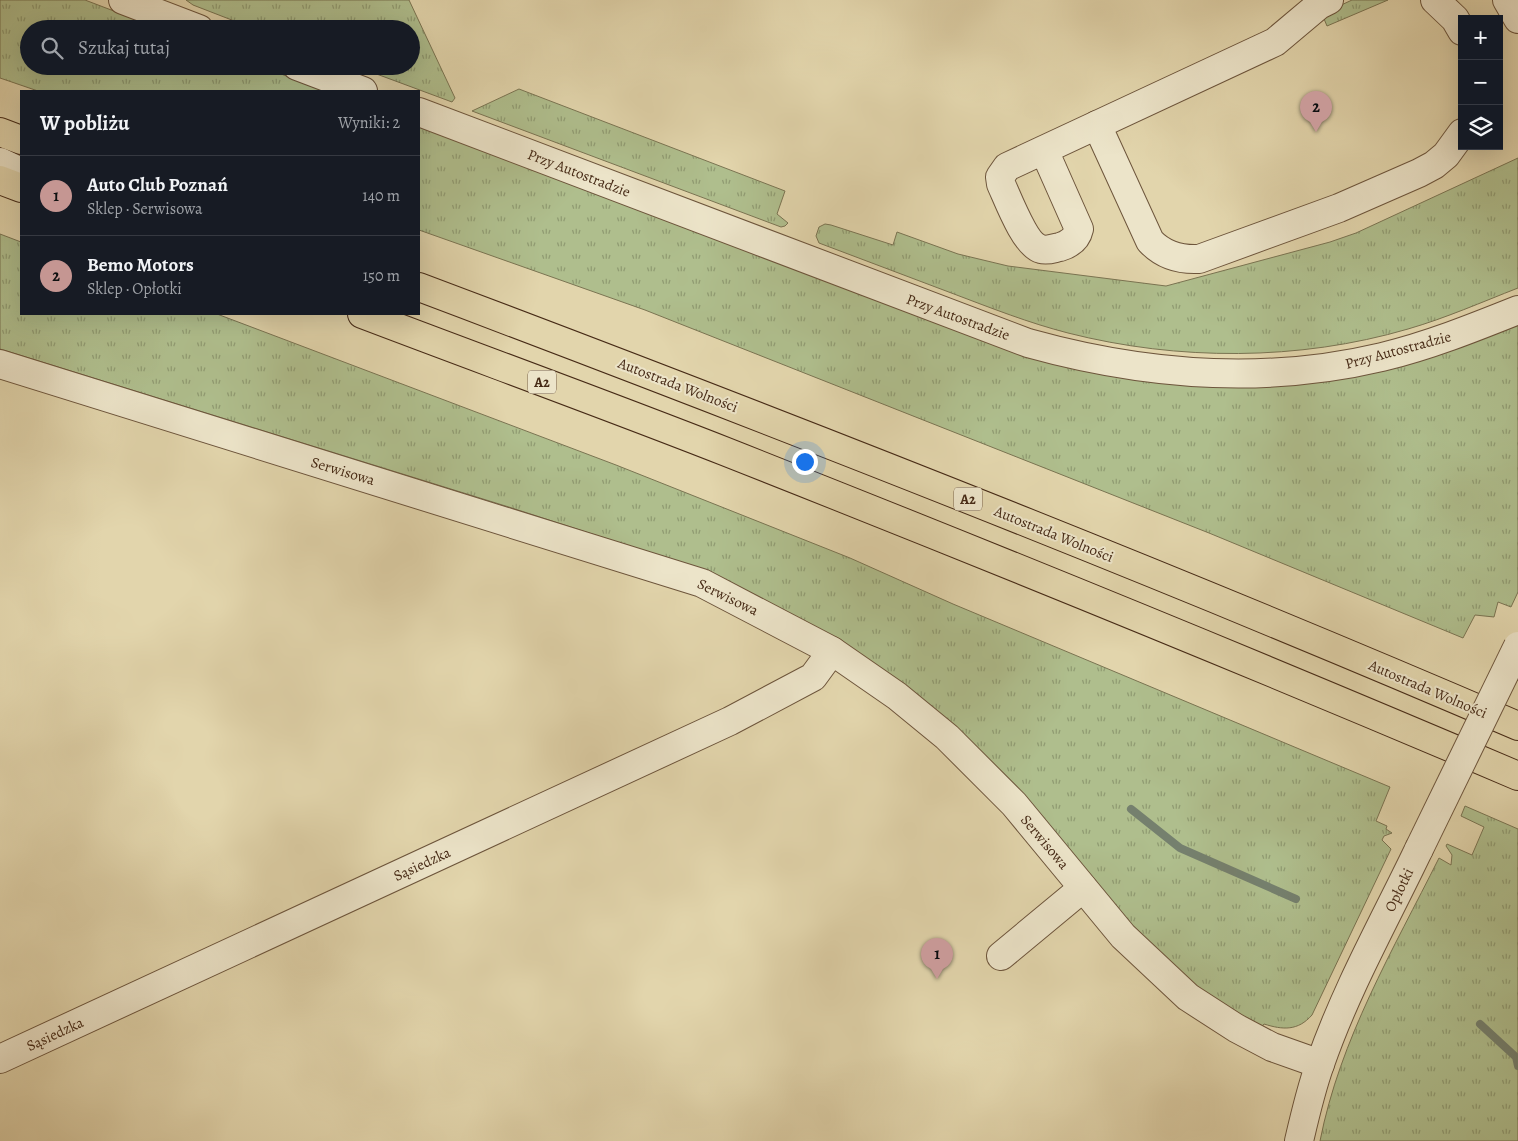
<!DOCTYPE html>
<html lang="pl">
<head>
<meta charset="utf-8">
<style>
	:root { --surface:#171b24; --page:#242831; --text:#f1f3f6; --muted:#9ea1a6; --line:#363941; --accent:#c59692 }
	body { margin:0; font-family:Alegreya,serif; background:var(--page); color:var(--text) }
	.controls { position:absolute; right:15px; top:15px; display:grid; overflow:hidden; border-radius:0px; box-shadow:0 5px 20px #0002 }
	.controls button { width:45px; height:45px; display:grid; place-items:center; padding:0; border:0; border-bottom:1px solid var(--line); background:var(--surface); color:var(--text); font:25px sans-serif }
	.you { position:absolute; left:804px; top:461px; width:18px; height:18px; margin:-12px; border:4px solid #fff; border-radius:50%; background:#1a73e8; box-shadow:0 0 0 8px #1a73e833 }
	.badge { display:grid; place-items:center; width:32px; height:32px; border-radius:50%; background:var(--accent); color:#111; font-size:16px; font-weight:700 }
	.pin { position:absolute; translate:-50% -41px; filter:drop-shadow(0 1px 2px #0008) }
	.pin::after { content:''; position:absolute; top:26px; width:18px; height:15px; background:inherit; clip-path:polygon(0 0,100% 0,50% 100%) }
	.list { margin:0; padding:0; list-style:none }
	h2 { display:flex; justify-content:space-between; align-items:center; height:65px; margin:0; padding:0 20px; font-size:21px }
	h2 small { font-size:16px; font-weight:400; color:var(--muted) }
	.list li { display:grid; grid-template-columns:32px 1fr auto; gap:15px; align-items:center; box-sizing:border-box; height:80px; padding:0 20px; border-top:1px solid var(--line) }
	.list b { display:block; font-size:19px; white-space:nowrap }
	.list p { margin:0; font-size:16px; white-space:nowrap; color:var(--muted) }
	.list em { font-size:16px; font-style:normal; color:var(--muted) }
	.icon { flex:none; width:28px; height:28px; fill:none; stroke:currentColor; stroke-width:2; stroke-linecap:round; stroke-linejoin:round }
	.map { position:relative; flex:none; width:1518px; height:1141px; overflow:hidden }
	.search { position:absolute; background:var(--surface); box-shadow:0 5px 20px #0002; left:20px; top:20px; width:400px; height:55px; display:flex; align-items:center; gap:12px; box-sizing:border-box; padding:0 18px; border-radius:28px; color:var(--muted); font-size:19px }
	.panel { position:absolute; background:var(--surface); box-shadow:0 5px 20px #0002; left:20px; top:90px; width:400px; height:225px; border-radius:0px }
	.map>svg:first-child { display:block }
</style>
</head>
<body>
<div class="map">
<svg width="1518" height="1141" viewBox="0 0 1518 1141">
	<defs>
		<pattern id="grass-tufts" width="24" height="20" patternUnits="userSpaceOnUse" patternTransform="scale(1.25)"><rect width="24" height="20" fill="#afbe8d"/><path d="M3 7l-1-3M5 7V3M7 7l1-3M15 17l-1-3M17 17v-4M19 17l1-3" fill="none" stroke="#909b72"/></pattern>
	</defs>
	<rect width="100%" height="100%" fill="#e2d5ac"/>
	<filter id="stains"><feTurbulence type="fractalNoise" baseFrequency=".004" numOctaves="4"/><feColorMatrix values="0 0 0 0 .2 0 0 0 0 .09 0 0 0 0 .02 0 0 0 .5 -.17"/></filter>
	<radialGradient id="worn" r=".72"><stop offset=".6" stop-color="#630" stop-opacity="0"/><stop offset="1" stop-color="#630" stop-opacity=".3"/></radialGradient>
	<g fill="url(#grass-tufts)" stroke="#7a7452">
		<polygon points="0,0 85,0 161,29 29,29 29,66 260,66 326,91 38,91 0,78"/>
		<polygon points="186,0 409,0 455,98 452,102 355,66 411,66 411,29 255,29 193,5"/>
		<polygon points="1352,0 1388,0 1327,26 1322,14"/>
		<polygon points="519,89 785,191 777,214 788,223 785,226 781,227 472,111"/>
		<path d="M419,126L1109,375C1145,382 1180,385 1216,386L1518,323V592L1511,607L1498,602L1494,617L1475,615L1463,638L1209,533L645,310L419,230Z"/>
		<path d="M1518,158V288C1482,302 1446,318 1408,329C1299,361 1178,361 1068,333C1029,323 991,308 954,294C909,277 864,260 819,243L816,236L819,227L825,224L831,225L893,245L897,232L958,254L1008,266L1166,286L1330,242L1356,233Z"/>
		<path d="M0,234L21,242V314H217L616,465L850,558L953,604L1390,787L1376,821L1387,826L1386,829L1392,833L1384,836L1382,840L1391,849L1312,1015C1298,1031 1283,1030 1264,1024L1261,1028L1199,988L1181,974L1146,940L1125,918L1054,831L1007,778L815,627L703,570L512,508L0,349Z"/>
		<path d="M1465,806L1518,829V1141H1320C1340,1039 1393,950 1439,858L1451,865L1452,855L1446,846L1447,844L1472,855L1484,827L1461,816Z"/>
	</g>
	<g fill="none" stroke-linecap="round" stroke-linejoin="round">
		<g stroke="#75806e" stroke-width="8">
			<polyline points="1131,809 1180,848 1296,899"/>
			<polyline points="1480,1024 1516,1057 1518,1066"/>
		</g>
		<defs>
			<g id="minor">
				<polyline points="123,0 199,29"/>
				<polyline points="1435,0 1455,19 1462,31"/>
				<polyline points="1507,0 1518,19"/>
				<polyline points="297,66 363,91"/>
				<path d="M419,112L1028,343C1143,375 1264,385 1382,357C1428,346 1473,328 1518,310"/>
				<path d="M1097,125L1150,241C1163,255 1179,260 1199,259L1339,208L1419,173L1434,165L1446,155L1462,133"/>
				<path d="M1044,150L1079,229C1077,238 1070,244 1060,247C1054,248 1048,251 1041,249C1025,245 1008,199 1001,184L1000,177L1007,167L1275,42L1319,5L1329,0"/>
				<polyline points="0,162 21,172"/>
				<polyline points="0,364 702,583 832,651 897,696 947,737 1014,804 1123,936 1188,997 1236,1028 1272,1047 1320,1064"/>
				<polyline points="1001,956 1083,888"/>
				<polyline points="0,1059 730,721 813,677 832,651"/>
				<path d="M1299,1141C1305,1115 1311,1089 1320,1064C1346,989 1385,920 1419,849"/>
			</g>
			<g id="highway">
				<polyline points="0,132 21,140"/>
				<polyline points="0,180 21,188"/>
				<path d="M419,287C788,426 1156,570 1518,726"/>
				<path d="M362,314C483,360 604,404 724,451C990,556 1255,664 1518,776"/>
			</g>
		</defs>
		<use href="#minor" stroke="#6d553c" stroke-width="30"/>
		<use href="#highway" stroke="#462a16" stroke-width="30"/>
		<use href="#minor" stroke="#ece4c9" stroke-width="28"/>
		<use href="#highway" stroke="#e2d5ac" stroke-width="28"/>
		<defs>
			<polyline id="minor-bridge" points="1419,849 1518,646"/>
		</defs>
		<use href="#minor-bridge" stroke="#6d553c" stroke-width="30" stroke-linecap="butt"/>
		<use href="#minor-bridge" stroke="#ece4c9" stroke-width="28"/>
	</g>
	<g text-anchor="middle" stroke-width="4" stroke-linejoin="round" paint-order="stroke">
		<g fill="#ece4c9" stroke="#78624c" stroke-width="1">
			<rect x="528" y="370.5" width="28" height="23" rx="4"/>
			<rect x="954" y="487.5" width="28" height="23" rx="4"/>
		</g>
		<g font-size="14" font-weight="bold" fill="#462a16">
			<text x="542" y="387">A2</text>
			<text x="968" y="504">A2</text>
		</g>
		<g font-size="15" fill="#462a16" stroke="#ece4c9">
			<text transform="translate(579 173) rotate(21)" y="5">Przy Autostradzie</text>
			<text transform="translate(958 317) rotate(20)" y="5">Przy Autostradzie</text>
			<text transform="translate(1398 350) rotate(-15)" y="5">Przy Autostradzie</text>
			<text transform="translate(678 385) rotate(21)" y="5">Autostrada Wolności</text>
			<text transform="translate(343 471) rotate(17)" y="5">Serwisowa</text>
			<text transform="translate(1054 534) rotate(22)" y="5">Autostrada Wolności</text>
			<text transform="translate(728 597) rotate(26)" y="5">Serwisowa</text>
			<text transform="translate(1428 689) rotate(23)" y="5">Autostrada Wolności</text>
			<text transform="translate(1045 842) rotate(50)" y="5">Serwisowa</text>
			<text transform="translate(422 864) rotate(-25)" y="5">Sąsiedzka</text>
			<text transform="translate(1399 890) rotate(-64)" y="5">Opłotki</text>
			<text transform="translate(55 1034) rotate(-25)" y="5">Sąsiedzka</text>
		</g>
	</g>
	<rect width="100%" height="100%" filter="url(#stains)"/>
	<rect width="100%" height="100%" fill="url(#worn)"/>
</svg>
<div class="controls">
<button>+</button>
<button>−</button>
<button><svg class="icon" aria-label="layers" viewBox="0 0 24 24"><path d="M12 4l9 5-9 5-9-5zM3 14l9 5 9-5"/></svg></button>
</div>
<div class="you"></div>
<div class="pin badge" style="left:937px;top:979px">1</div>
<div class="pin badge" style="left:1316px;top:132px">2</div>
<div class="search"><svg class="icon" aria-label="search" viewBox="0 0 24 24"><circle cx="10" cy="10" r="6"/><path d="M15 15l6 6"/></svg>Szukaj tutaj</div>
<section class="panel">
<h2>W pobliżu<small>Wyniki: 2</small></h2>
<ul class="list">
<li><span class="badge">1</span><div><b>Auto Club Poznań</b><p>Sklep · Serwisowa</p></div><em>140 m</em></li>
<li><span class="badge">2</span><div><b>Bemo Motors</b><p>Sklep · Opłotki</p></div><em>150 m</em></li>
</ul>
</section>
</div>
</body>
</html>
